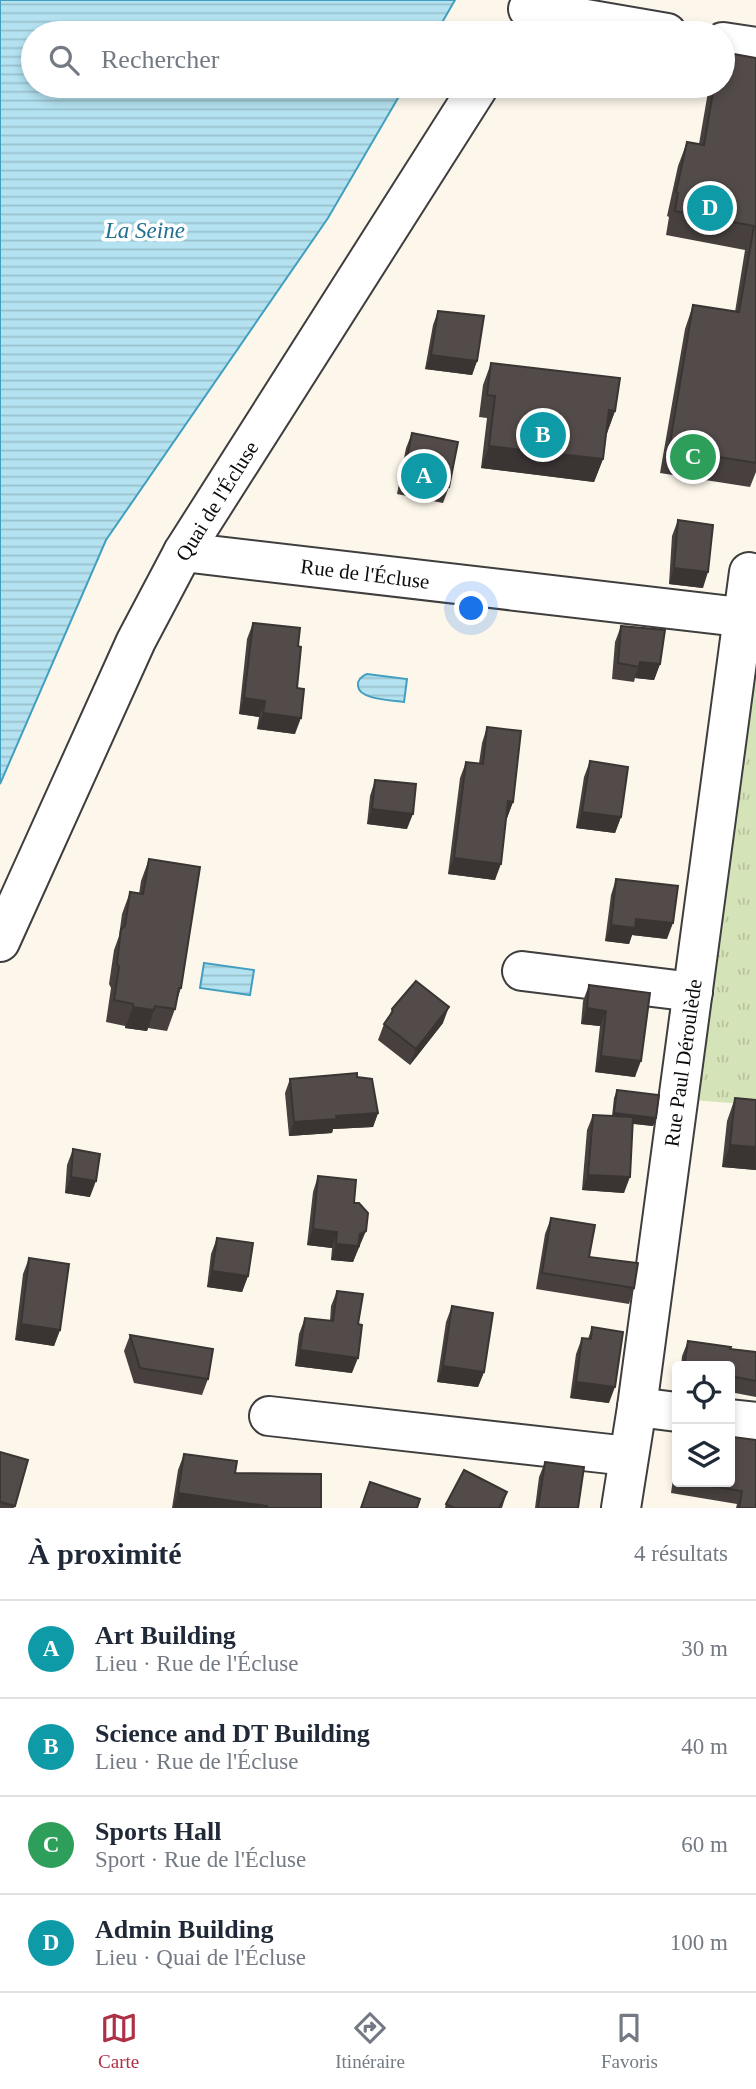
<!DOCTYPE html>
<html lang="fr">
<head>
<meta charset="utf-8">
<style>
	:root { --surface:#fff; --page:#f2f2f3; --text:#1f2937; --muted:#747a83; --line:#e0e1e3; --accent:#ae3047 }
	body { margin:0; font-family:"Times New Roman",serif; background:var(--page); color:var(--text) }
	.controls { position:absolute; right:21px; bottom:21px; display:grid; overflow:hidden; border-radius:7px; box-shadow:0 4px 10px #0003 }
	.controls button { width:63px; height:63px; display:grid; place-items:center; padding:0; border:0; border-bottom:2px solid var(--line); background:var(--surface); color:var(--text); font:35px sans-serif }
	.you { position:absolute; left:472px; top:609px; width:24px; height:24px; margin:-18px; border:5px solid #fff; border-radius:50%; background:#1a73e8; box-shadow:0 0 0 10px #1a73e833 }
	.badge { display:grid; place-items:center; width:46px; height:46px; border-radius:50%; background:var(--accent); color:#fff; font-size:23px; font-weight:700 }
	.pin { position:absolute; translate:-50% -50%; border:4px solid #fff; box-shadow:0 2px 7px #0006 }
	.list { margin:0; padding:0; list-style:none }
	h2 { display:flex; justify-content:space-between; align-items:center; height:91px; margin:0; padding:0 28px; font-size:30px }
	h2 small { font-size:23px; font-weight:400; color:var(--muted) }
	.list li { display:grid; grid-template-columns:46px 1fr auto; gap:21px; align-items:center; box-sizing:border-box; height:98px; padding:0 28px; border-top:2px solid var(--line) }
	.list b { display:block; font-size:26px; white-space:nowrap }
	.list p { margin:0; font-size:23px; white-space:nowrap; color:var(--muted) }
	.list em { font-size:23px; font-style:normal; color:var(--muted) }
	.icon { flex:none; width:38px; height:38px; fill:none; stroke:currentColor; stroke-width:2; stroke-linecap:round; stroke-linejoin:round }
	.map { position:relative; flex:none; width:756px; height:1508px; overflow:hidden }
	.search { position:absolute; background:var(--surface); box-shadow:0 4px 10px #0003; left:21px; right:21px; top:21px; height:77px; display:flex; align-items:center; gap:18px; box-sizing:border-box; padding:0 24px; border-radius:38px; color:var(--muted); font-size:26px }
	.sheet { height:483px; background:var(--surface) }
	nav { display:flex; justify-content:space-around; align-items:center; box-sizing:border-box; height:98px; border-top:2px solid var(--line); background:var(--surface); font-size:19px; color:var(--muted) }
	nav a { display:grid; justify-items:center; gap:4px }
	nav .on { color:var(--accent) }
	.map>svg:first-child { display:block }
</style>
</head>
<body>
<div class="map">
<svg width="756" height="1508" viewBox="0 0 756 1508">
	<defs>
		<pattern id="grass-tufts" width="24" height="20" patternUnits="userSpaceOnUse" patternTransform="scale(1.75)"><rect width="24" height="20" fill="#d5e4b8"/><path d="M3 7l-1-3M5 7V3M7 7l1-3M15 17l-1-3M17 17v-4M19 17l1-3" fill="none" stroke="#b6c29d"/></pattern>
		<pattern id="water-rules" width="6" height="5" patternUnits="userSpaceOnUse" patternTransform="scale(1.75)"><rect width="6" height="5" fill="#b4e2f0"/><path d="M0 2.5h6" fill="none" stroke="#99c1cc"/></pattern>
	</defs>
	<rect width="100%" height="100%" fill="#fdf7eb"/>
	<polygon fill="url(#grass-tufts)" points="756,619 756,1105 679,1099"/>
	<g fill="url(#water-rules)" stroke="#429fc0" stroke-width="2">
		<polygon points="0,0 455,0 436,33 33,33 33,86 405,86 328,218 106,540 0,784"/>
		<path d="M367,674L407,679L404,702C393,700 359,700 358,686C357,679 362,676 367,674Z"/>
		<polygon points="204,963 254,970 250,995 200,988"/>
	</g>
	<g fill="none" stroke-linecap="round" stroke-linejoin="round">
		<defs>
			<g id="minor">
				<polyline points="528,9 667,33"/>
				<polyline points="723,42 756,47"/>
				<polyline points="183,552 756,619"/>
				<polyline points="0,942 136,641 183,552 479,86"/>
				<polyline points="522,971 693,992"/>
				<polyline points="637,1407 677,1412"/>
				<polyline points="269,1416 628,1456"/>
				<polyline points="730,1419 756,1422"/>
				<polyline points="621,1508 637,1407 749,572"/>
			</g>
		</defs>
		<use href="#minor" stroke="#3e3e3e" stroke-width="42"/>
		<use href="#minor" stroke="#fff" stroke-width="38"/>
	</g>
	<g fill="#47403f">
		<polygon points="756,58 756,472 750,487 660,473 685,329 693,305 735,312 745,250 666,235 669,217 667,216 678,166 687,142 699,144 709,86 723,86"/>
		<polygon points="438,311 477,361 472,375 425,369 433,325"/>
		<polygon points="491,363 615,411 607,433 606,433 603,459 594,482 481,468 487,418 479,417 483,385"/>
		<polygon points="412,433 449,487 443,503 397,494 406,448"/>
		<polygon points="678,520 703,588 669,584 672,536"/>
		<polygon points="253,623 298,646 295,734 257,729 259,717 239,714 247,639"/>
		<polygon points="621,626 660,664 654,680 635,678 634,682 612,679 615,642"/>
		<polygon points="487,727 513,802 507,818 506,818 495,880 448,874 460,778 466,762 479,763 482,743"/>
		<polygon points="590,761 621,817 615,833 576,828 584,777"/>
		<polygon points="375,780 407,829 367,824 370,796"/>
		<polygon points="149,859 181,988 177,1000 175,1009 167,1031 148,1028 147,1031 125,1028 125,1026 106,1022 111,988 109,984 114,950 119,936 122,914 130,892 139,894 141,881"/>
		<polygon points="616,879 667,939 632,935 629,944 605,941 611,895"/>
		<polygon points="589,985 650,993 635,1077 595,1072 600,1026 581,1024 583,1001"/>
		<polygon points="392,1009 443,1023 410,1065 378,1040 384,1024 389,1017"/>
		<polygon points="357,1077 378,1113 373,1127 333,1129 332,1133 289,1136 285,1093 290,1079"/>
		<polygon points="617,1090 656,1118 653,1126 633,1124 624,1193 582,1190 587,1130 593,1115 612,1116 614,1098"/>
		<polygon points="735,1098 756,1100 756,1170 722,1167 727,1121"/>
		<polygon points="73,1149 90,1197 65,1193 67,1165"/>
		<polygon points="318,1176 354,1203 360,1247 358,1248 353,1262 331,1260 332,1248 307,1245 313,1192"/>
		<polygon points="551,1218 589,1257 634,1288 629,1304 536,1289 545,1234"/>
		<polygon points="217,1238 248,1276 242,1292 207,1287 211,1254"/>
		<polygon points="29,1258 60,1330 54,1346 15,1340 23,1274"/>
		<polygon points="337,1291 352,1373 295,1366 299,1334 305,1318 330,1321 331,1306"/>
		<polygon points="452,1306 484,1372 478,1387 437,1382 446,1322"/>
		<polygon points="592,1327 609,1403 570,1398 576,1354 582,1338 588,1339"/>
		<polygon points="130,1335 208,1379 202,1395 134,1383 124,1351"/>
		<polygon points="688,1341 730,1349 756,1352 756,1397 730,1392 730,1366 681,1366 682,1356"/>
		<polygon points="733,1437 756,1508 736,1508 737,1504 671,1493 677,1451 677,1482 730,1482 730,1446"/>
		<polygon points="0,1452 28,1460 14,1508 0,1508"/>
		<polygon points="184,1454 235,1473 321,1508 172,1508 178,1470"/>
		<polygon points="545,1462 578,1508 535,1508 539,1477"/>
		<polygon points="507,1492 502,1508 445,1508 446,1504"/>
	</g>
	<g fill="#3a3433">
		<polygon points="431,355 477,361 472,375 425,369"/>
		<polygon points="609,410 615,411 607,433 600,432"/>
		<polygon points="489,446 603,459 594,482 481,468"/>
		<polygon points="674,568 708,572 703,588 669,584"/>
		<polygon points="640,662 660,664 654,680 635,678"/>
		<polygon points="244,698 265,701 259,717 239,714"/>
		<polygon points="263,713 301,718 295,734 257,729"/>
		<polygon points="508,801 513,802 507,818 502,817"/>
		<polygon points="372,809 413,814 407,829 367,824"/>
		<polygon points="582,812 621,817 615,833 576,828"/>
		<polygon points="454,858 501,864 495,880 448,874"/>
		<polygon points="636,919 673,923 667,939 632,935 629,944 605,941 611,925"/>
		<polygon points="133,1007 154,1010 147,1031 125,1028"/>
		<polygon points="449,1007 443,1023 410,1065 416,1049"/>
		<polygon points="587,1008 606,1011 600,1026 581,1024"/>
		<polygon points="601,1056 641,1061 635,1077 595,1072"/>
		<polygon points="378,1113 373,1127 333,1129 332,1133 289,1136 294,1122 336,1116"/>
		<polygon points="614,1113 656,1118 653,1126 611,1121"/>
		<polygon points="730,1145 756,1147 756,1170 722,1167"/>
		<polygon points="588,1175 630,1177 624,1193 582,1190"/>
		<polygon points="71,1177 96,1181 90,1197 65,1193"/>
		<polygon points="313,1229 337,1232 332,1248 307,1245"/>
		<polygon points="366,1231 353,1262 331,1260 336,1244 360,1234"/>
		<polygon points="212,1271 248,1276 242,1292 207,1287"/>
		<polygon points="21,1324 60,1330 54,1346 15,1340"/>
		<polygon points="300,1350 358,1358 352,1373 295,1366"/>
		<polygon points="443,1366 484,1372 478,1387 437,1382"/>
		<polygon points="576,1382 615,1387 609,1403 570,1398"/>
		<polygon points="178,1493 267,1506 267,1508 173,1508"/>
	</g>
	<g fill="#534b49" stroke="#3a3433" stroke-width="2">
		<polygon points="723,52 756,58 756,463 669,449 693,305 739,312 754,226 675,211 678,193 676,192 687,142 704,145 714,86 723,86"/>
		<polygon points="438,311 484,316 477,361 431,355"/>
		<polygon points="491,363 620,378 615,411 609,410 603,459 489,446 495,396 487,395"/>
		<polygon points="412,433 458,442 449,487 403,478"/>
		<polygon points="678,520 713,525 708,572 674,568"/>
		<polygon points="253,623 300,628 298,646 301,647 297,688 304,689 301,718 263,713 265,701 244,698"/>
		<polygon points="621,626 665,630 660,664 640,662 639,667 618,663"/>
		<polygon points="487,727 521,731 513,802 508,801 501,864 454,858 466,762 483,764"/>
		<polygon points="590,761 628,767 621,817 582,812"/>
		<polygon points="375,780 416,784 413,814 372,809"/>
		<polygon points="149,859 200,867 181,988 179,988 175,1009 155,1006 154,1010 133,1007 133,1004 114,1000 119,967 117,963 121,929 125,926 130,892 143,894"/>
		<polygon points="616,879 678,886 673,923 636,919 635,928 611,925"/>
		<polygon points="416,981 449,1007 416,1049 384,1024 393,1011 392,1009"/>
		<polygon points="589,985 650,993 641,1061 601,1056 606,1011 587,1008"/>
		<polygon points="357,1073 357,1077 372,1079 378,1113 336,1116 337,1119 294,1122 290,1079"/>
		<polygon points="617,1090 659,1095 656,1118 614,1113"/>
		<polygon points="735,1098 756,1100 756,1147 730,1145"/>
		<polygon points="593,1115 633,1117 630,1177 588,1175"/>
		<polygon points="73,1149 100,1154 96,1181 71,1177"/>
		<polygon points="318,1176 356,1180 354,1203 359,1203 368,1213 366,1231 360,1234 358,1246 336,1244 337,1232 313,1229"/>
		<polygon points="551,1218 595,1225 589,1257 638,1263 634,1288 542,1273"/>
		<polygon points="217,1238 253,1243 248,1276 212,1271"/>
		<polygon points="29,1258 69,1264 60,1330 21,1324"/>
		<polygon points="337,1291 363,1294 358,1324 362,1325 358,1358 300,1350 305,1318 333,1321"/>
		<polygon points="452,1306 493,1313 484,1372 443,1366"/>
		<polygon points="592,1327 623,1332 615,1387 576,1382 582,1338 591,1339"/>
		<polygon points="130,1335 213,1349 208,1379 140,1368"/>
		<polygon points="688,1341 731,1347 730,1349 756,1352 756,1381 730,1376 730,1366 684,1366"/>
		<polygon points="733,1437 756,1440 756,1508 739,1508 742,1491 685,1482 730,1482 730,1449 731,1449"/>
		<polygon points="0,1452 28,1460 15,1506 0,1502"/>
		<polygon points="184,1454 237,1461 235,1473 321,1474 321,1508 267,1508 267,1506 178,1493"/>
		<polygon points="545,1462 584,1467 578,1508 538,1508"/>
		<polygon points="464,1470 507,1492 499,1508 454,1508 446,1504"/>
		<polygon points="370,1482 420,1499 417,1508 361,1508"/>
	</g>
	<g text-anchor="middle" stroke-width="7" stroke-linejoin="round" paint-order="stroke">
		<g font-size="21" fill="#0b0b0b" stroke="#fff">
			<text transform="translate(217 501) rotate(-58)" y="7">Quai de l'Écluse</text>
			<text transform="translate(365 574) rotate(7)" y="7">Rue de l'Écluse</text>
			<text transform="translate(683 1063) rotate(-82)" y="7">Rue Paul Déroulède</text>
		</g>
		<g font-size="23" font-style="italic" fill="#216f91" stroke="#fff">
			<text x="145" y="238">La Seine</text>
		</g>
	</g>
</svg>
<div class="controls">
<button><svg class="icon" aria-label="locate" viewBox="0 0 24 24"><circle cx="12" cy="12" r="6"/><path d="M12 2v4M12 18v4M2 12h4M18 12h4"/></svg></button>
<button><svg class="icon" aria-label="layers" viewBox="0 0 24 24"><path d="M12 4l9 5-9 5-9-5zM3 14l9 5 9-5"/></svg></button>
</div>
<div class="you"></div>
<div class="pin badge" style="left:424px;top:476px;background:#0f9aa8">A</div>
<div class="pin badge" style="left:543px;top:435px;background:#0f9aa8">B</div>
<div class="pin badge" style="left:693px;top:457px;background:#2e9e5b">C</div>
<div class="pin badge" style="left:710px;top:208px;background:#0f9aa8">D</div>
<div class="search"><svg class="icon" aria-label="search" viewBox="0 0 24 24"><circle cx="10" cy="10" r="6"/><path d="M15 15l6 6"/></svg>Rechercher</div>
</div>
<section class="sheet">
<h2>À proximité<small>4 résultats</small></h2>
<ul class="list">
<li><span class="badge" style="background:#0f9aa8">A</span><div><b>Art Building</b><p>Lieu · Rue de l'Écluse</p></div><em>30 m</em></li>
<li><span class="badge" style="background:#0f9aa8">B</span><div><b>Science and DT Building</b><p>Lieu · Rue de l'Écluse</p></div><em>40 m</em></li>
<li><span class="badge" style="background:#2e9e5b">C</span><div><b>Sports Hall</b><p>Sport · Rue de l'Écluse</p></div><em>60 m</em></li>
<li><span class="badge" style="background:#0f9aa8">D</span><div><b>Admin Building</b><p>Lieu · Quai de l'Écluse</p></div><em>100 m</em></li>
</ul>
</section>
<nav>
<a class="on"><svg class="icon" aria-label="map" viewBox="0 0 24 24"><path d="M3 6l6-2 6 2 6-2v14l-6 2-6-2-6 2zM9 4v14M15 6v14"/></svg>Carte</a>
<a><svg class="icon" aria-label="directions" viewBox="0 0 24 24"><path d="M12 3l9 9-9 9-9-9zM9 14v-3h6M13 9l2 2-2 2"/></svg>Itinéraire</a>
<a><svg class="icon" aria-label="saved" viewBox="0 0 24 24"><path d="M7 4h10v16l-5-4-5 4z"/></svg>Favoris</a>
</nav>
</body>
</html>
